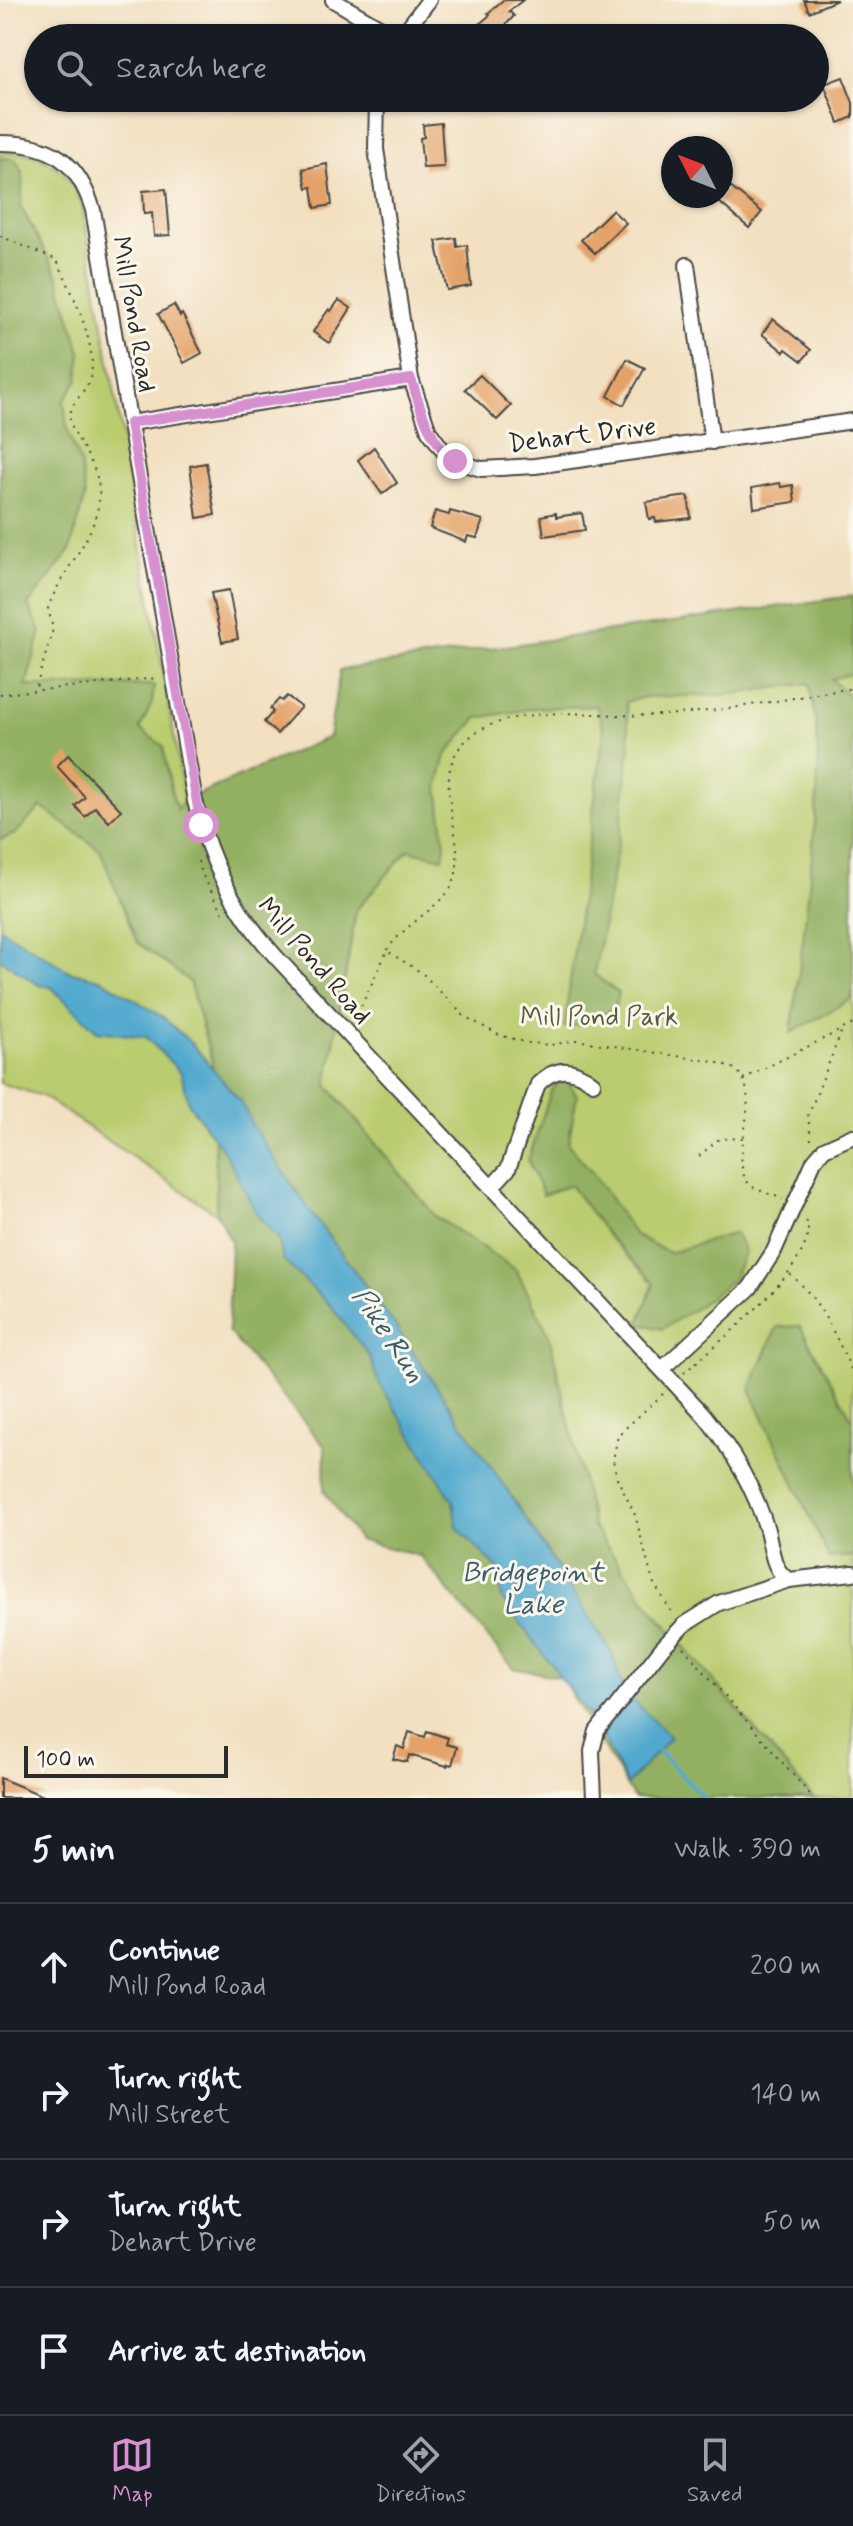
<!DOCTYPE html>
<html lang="en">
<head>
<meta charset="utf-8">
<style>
	:root { --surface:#171b24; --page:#242831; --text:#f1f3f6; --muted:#9ea1a6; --line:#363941; --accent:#d690ce }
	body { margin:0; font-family:Mynerve,sans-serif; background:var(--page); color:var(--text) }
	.compass { position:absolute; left:661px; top:136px; width:72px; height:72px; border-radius:50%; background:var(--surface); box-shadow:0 2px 6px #0004; rotate:312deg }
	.scale { position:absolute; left:24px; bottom:20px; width:204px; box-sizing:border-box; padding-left:8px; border:4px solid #2b2b2b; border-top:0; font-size:22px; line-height:28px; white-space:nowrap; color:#2b2b2b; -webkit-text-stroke:6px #fbf7ec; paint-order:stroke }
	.stop { position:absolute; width:24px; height:24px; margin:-18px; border:6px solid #d690ce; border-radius:50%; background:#fff }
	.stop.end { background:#d690ce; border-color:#fff; box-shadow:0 2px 8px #0008 }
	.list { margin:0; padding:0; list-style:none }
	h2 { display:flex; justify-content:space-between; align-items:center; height:104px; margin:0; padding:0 32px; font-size:34px }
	h2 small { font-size:26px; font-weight:400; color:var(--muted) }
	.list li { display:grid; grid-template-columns:52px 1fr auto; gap:24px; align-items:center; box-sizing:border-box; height:128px; padding:0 32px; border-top:2px solid var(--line) }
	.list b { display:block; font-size:30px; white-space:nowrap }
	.list p { margin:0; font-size:26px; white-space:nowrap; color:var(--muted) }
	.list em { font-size:26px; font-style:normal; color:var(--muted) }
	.icon { flex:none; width:44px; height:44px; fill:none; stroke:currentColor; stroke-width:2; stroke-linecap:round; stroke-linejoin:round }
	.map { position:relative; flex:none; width:853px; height:1798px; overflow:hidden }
	.search { position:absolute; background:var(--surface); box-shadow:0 2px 6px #0004; left:24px; right:24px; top:24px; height:88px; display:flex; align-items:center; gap:20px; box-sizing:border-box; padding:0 28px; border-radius:44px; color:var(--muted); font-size:30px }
	.sheet { height:616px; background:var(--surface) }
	nav { display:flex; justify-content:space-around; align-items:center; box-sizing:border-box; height:112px; border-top:2px solid var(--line); background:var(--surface); font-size:22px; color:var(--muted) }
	nav a { display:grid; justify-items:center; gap:4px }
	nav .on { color:var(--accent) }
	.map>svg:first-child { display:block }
</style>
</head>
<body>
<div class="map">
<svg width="853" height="1798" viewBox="0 0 853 1798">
	<rect width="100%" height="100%" fill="#fbf7ec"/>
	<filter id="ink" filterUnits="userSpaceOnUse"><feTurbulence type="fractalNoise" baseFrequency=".0125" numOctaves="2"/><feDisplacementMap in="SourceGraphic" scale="16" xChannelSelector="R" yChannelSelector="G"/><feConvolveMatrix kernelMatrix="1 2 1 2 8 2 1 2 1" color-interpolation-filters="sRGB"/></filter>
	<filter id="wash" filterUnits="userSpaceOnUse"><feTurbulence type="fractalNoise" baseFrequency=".006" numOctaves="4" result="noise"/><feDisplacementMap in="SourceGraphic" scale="32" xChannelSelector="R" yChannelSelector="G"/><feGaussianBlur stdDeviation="1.8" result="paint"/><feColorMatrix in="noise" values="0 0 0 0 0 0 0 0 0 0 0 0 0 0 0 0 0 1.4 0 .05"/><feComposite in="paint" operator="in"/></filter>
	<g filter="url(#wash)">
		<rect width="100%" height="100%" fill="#f2e0c1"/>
		<g fill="#bacc6f" stroke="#727c4d" stroke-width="2">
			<path d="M0,153C40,148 68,168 82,205L185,800L152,842L137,942L189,981L212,1061L217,1214L42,1096L0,1083Z"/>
			<polygon points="853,596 853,1798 813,1798 652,1609 593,1527 549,1335 516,1270 435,1216 327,1085 356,910 408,850 444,655"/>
		</g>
		<g fill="#93b062" stroke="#5f6e46" stroke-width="2">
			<path d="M0,158L15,159L23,172L21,207L57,274L81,354L78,380L64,401L67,429L80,463L85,495L70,551L28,605L41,631L26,686L154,685L152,703L140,729L163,746L172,794L177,810L185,800L329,737L340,670L853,596V673L831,679L853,700V992L851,999L791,1033C799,974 807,915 812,855C818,794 823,744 809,683L726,695L645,697L626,702L630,746L620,833L594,974L618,993L615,1008L585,1024L564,1027L604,731L597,706L536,708L477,718L446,755L438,786L445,845L443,858L408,850L356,910L327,1085L435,1216L516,1270L549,1335L593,1527L652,1609L813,1798H634L561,1677L513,1668L420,1556L359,1540L324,1491L325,1447L228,1331L231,1241L217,1214L212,1061L189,981L137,942L100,850L41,807L15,834L0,840Z"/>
			<polygon points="564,1076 577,1095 568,1144 592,1172 635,1235 669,1253 735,1233 745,1251 734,1278 699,1306 662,1329 639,1323 654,1283 609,1237 570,1185 543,1195 528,1161 551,1091"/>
			<polygon points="800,1326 853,1421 853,1556 829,1558 750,1389 777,1327"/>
		</g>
		<polygon fill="#51a9ce" stroke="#3e6a7c" stroke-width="2" points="0,928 69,971 103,980 163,1017 193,1045 241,1102 252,1125 314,1217 397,1328 519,1508 612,1653 621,1683 635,1702 670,1737 627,1785 596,1724 502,1599 498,1569 457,1527 453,1501 378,1381 370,1357 331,1306 283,1260 279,1239 258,1216 226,1154 189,1104 181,1073 146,1037 97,1031 51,987 39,985 0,959"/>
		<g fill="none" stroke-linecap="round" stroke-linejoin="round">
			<polyline stroke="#51a9ce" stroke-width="4" points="656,1749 704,1798"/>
		</g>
		<g id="blocks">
			<g fill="#e4a267">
				<polygon points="503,0 523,0 509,11 514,16 502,29 510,38 463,38 490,15 488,13"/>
				<polygon points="804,0 837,0 809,12"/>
				<polygon points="843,77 853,103 853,117 839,123 824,84"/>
				<polygon points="441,123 444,167 423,168 420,138 424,137 423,125"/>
				<polygon points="327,164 332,205 315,208 312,187 307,188 303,169"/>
				<polygon points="729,186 762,212 749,228 718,201"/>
				<polygon points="166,189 170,235 154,236 152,213 144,214 143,191"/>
				<polygon points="612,210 626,223 595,253 581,240"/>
				<polygon points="456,238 457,247 467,245 471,286 447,290 436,241"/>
				<polygon points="339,300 351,308 329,343 313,332 329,309 331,311"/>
				<polygon points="174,305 180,316 182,314 202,353 184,363 158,314"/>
				<polygon points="773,319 811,350 802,361 786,349 784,352 762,334"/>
				<polygon points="627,359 645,368 624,405 608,396"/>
				<polygon points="480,375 511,406 497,420 465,389"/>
				<polygon points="374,447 397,483 382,494 358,460"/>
				<polygon points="206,463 215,515 197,518 190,466"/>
				<polygon points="780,483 781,487 793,485 795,502 754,508 752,488"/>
				<polygon points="688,496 691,518 656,522 655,518 649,519 646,502"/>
				<polygon points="435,511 449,515 450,511 483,520 477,538 468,536 466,542 430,528"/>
				<polygon points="556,513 556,517 582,513 585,530 544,536 541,516"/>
				<polygon points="229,590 238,639 222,642 211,593"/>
				<polygon points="287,696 301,707 277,734 264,722 273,712 270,709 279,699 282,701"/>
				<polygon points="68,755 121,810 109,822 95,807 85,817 75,806 85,797 57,766"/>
				<polygon points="427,1731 448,1738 446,1744 457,1747 452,1765 448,1764 447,1766 409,1755 407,1762 393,1759 397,1746 404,1749 409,1732 425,1737"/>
				<polygon points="0,1778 48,1798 0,1798"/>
			</g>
		</g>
	</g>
	<g filter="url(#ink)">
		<use href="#blocks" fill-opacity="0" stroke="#494642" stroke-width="2"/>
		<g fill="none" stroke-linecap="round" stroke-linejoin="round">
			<defs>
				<g id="minor">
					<polyline points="333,0 398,38"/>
					<polyline points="400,38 429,0"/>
					<polyline points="377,98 376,149 411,379 429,431 445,453 455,461 481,469 535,466 853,421"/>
					<path d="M0,143C51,143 78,161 93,210L195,801C211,864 233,909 276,957L704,1415C732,1450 754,1487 767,1530C772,1548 772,1571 789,1580"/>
					<polyline points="687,265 712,442"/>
					<polyline points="130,423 411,379"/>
					<path d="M491,1188L508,1169L538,1084C557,1065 573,1068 593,1083"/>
					<polyline points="662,1369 750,1288 774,1251 814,1161 824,1149 853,1136"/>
					<polyline points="594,1798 592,1751 597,1731 662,1648 684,1625 719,1603 789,1580 853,1573"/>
				</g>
			</defs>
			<use href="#minor" stroke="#494642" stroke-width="18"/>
			<g stroke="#494642" stroke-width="2" stroke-dasharray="2 6" stroke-linecap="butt">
				<path d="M0,236L57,260C71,290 97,343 91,376C88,391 68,403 70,420C73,435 93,459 98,481C107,529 63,565 48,608L53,629L35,691"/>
				<polyline points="0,694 158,678"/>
				<polyline points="198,861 203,876 223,912"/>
				<path d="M387,950C403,925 447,903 454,881C467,842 436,790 455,755C465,736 484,726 503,721C553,706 609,718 660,715C725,712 789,698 853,688"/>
				<path d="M352,1019L358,1013L387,951L422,973L464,1016L499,1035L529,1043L551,1045L576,1040L715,1062C720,1064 729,1065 733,1068C770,1093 721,1165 753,1187C761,1192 774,1195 783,1199"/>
				<polyline points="743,1079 853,1024"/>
				<polyline points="811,1140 808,1116 842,1030"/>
				<polyline points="699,1156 719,1139 743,1138"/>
				<path d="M790,1274C821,1300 836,1337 853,1373"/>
				<path d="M684,1373C711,1348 828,1258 805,1218"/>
				<polyline points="663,1394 618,1435 613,1460 617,1478 635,1515 653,1582 673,1614"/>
				<polyline points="683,1647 813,1798"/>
			</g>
			<use href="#minor" stroke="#fff" stroke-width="14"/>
		</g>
	</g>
	<g fill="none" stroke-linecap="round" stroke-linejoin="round" filter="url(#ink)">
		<path stroke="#d690ce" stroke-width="10" d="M201,825L130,423L411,379C421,409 428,440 455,461"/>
	</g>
	<g text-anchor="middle" stroke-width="6" stroke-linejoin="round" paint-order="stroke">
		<g font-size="26" fill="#2b2b2b" stroke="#fbf7ec">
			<text transform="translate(135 314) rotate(80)" y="9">Mill Pond Road</text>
			<text transform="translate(582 434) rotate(-7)" y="9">Dehart Drive</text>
			<text transform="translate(315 960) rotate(49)" y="9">Mill Pond Road</text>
		</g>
		<g font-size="26" fill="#565b3f" stroke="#fbf7ec">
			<text x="599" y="1025">Mill Pond Park</text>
		</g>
		<g font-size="28" font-style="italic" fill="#3a5d6c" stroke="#fbf7ec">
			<text transform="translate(390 1334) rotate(56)" y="10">Pike Run</text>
			<text x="533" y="1581">Bridgepoint<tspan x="533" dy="32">Lake</tspan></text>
		</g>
	</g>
</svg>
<svg class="compass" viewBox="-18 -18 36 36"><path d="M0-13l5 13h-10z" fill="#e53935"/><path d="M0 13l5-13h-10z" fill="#9ea1a6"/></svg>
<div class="scale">100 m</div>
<div class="stop" style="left:201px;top:825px"></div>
<div class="stop end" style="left:455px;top:461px"></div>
<div class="search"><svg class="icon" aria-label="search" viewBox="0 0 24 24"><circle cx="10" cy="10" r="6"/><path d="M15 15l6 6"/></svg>Search here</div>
</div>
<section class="sheet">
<h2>5 min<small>Walk · 390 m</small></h2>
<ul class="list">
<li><svg class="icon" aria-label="ahead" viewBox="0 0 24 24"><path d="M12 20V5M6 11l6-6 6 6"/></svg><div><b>Continue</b><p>Mill Pond Road</p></div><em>200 m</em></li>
<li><svg class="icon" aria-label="right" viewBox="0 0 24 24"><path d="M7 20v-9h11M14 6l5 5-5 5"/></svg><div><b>Turn right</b><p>Mill Street</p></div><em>140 m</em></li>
<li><svg class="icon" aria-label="right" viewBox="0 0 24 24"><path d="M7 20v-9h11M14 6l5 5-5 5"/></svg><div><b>Turn right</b><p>Dehart Drive</p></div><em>50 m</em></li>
<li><svg class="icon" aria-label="arrive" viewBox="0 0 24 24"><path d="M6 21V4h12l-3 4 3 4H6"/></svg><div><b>Arrive at destination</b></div></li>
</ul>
</section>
<nav>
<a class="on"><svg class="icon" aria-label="map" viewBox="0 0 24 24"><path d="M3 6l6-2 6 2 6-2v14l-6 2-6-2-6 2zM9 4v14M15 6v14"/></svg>Map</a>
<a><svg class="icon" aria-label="directions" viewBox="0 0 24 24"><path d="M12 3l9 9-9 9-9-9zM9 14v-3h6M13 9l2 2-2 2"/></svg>Directions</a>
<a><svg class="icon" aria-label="saved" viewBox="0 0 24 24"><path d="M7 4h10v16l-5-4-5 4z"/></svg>Saved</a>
</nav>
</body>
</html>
